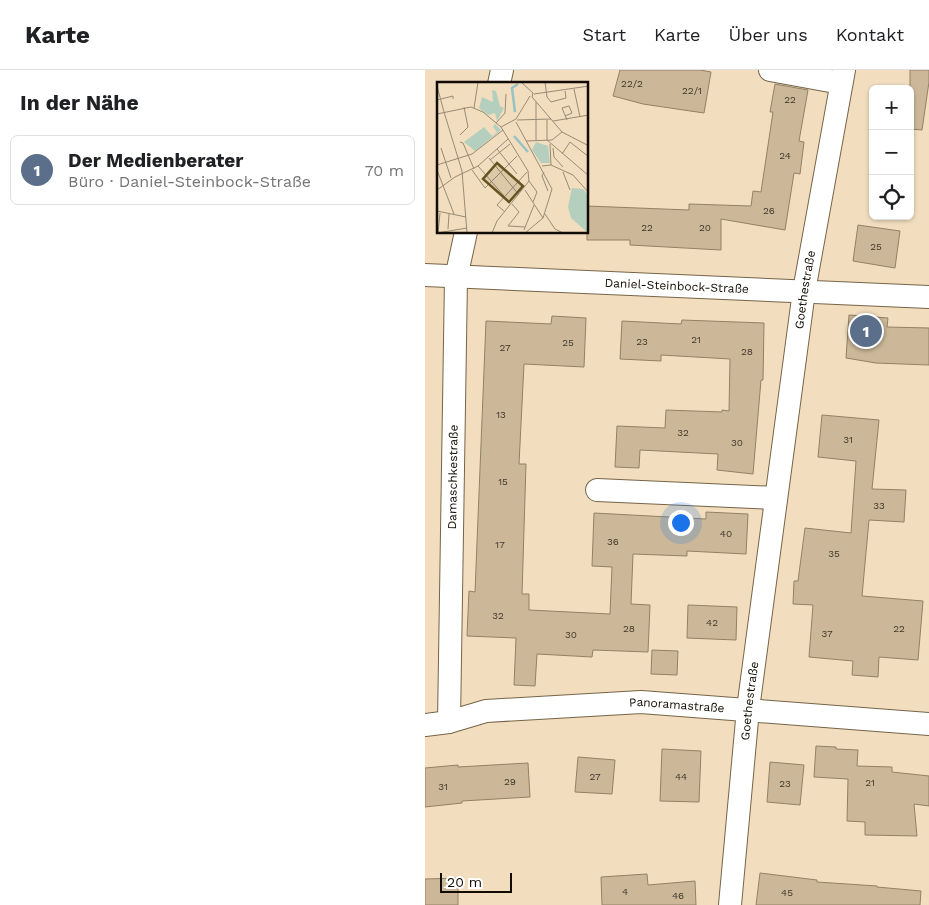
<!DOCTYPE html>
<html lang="de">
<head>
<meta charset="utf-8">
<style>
	:root { --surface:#fff; --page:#f6f6f6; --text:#202124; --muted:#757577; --line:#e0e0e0; --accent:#ea580c }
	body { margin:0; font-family:"Work Sans",sans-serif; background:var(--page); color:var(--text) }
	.controls { position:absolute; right:15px; top:15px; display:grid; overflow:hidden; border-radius:8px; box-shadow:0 1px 4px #0004 }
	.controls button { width:45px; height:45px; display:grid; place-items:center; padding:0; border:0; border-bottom:1px solid var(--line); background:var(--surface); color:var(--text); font:25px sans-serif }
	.scale { position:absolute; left:15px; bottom:12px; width:72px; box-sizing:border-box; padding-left:5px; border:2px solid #120b03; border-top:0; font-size:14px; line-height:18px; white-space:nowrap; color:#120b03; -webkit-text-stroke:4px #fff; paint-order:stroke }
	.you { position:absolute; left:255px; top:452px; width:18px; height:18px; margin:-12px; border:4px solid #fff; border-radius:50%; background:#1a73e8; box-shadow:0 0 0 8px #1a73e833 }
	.badge { display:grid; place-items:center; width:32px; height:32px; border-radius:50%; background:var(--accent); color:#fff; font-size:16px; font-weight:700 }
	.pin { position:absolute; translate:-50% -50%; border:2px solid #fff; box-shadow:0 1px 5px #0006 }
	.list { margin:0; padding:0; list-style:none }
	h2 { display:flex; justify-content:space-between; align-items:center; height:65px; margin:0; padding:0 20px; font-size:21px }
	h2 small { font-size:16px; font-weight:400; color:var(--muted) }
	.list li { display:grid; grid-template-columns:32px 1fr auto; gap:15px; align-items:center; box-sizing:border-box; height:70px; margin:0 10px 10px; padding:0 10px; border:1px solid var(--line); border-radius:8px }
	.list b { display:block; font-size:19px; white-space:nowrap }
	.list p { margin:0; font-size:16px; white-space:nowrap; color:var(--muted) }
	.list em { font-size:16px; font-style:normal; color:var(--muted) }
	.icon { flex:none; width:28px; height:28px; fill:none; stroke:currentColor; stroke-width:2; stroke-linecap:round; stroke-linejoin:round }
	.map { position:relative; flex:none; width:504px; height:835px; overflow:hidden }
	header { display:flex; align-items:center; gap:30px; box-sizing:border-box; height:70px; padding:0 25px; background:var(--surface); border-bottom:1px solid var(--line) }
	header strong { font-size:24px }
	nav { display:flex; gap:28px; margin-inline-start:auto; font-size:18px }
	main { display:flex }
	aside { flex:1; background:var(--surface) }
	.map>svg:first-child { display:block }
</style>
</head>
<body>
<header>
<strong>Karte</strong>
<nav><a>Start</a><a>Karte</a><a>Über uns</a><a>Kontakt</a></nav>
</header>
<main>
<aside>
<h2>In der Nähe<small></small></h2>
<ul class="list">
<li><span class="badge" style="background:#5c6f8a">1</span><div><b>Der Medienberater</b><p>Büro · Daniel-Steinbock-Straße</p></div><em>70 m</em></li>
</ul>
</aside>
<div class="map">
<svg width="504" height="835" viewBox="0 0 504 835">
	<rect width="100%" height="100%" fill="#f2debf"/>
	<g fill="#ccb899" stroke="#938164">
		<polygon points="195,0 275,0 286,2 279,43 218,34 188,26"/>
		<polygon points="485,0 504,0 504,12 497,60 485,59"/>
		<polygon points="350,14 383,20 374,71 379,72 375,104 369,103 360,160 296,149 296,180 205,175 205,170 162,170 162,136 264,140 264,134 326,136 328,121 336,122 348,42 345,42"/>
		<polygon points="433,155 475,161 470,198 428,191"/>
		<polygon points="424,245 463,248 462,257 504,258 504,295 451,293 421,288"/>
		<polygon points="127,246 161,248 159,297 99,294 94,394 101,394 97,524 104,524 104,540 185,544 187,497 167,496 169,443 281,449 281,442 323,444 321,484 262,481 262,486 208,484 206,534 225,535 223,582 168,580 167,587 112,584 110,616 89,615 91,568 42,566 44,521 50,522 61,251 126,254"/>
		<polygon points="257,250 339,253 338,310 336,310 328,404 292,400 293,384 215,380 214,398 190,397 192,356 240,358 241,340 297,342 297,340 304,341 305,289 236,285 236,291 195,289 197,251 256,254"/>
		<polygon points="397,345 454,350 447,419 481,420 479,452 444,450 437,526 498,531 493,590 454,587 453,607 427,605 428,591 384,587 388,535 368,534 369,511 373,511 380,458 426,463 431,391 393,387"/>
		<polygon points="263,535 312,537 311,570 262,568"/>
		<polygon points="227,580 253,581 252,605 226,604"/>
		<polygon points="391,676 411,677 411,679 433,680 432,696 467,697 467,702 504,706 504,736 489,734 492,766 440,765 440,752 422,751 423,709 389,707"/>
		<polygon points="237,679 276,681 274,732 235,731"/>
		<polygon points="153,687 190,690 187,724 150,722"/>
		<polygon points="345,692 379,695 375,735 342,732"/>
		<polygon points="103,693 105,727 37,731 37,733 0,737 0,698 33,695 33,697"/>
		<polygon points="335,803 392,810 392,812 452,816 452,817 496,821 495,835 331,835"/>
		<polygon points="222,804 223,815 270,811 271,835 177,835 176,807"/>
		<polygon points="33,808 33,835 0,835 0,809"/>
	</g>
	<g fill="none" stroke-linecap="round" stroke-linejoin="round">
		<defs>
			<g id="street">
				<polyline points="345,0 416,13"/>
				<polyline points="74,14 77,0"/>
				<path id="s1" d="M0,205L504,227"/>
				<polyline points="172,420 351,428"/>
				<path id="s2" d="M24,652L31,208L41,162"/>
				<path id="s3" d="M0,655L24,652L61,641L216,632L504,654"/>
				<path id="s4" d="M305,835L323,639L379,221L419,0"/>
			</g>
		</defs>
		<use href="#street" stroke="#766448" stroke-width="24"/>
		<use href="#street" stroke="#fff" stroke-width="22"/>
	</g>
	<g text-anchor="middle" stroke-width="4" stroke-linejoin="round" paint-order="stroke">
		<g font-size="10" fill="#403628">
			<text x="207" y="17">22/2</text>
			<text x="267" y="24">22/1</text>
			<text x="365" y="33">22</text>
			<text x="360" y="89">24</text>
			<text x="344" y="144">26</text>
			<text x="222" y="161">22</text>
			<text x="280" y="161">20</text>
			<text x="451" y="180">25</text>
			<text x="271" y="273">21</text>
			<text x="217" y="275">23</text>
			<text x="143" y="276">25</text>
			<text x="80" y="281">27</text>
			<text x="322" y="285">28</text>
			<text x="76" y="348">13</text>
			<text x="258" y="366">32</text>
			<text x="423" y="373">31</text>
			<text x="312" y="376">30</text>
			<text x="78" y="415">15</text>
			<text x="454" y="439">33</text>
			<text x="301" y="467">40</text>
			<text x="188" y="475">36</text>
			<text x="75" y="478">17</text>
			<text x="409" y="487">35</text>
			<text x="73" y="549">32</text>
			<text x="287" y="556">42</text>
			<text x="204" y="562">28</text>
			<text x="474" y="562">22</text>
			<text x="402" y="567">37</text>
			<text x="146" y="568">30</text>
			<text x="170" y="710">27</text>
			<text x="256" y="710">44</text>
			<text x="85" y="715">29</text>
			<text x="445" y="716">21</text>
			<text x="360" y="717">23</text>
			<text x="18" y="720">31</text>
			<text x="200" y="825">4</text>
			<text x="362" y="826">45</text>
			<text x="253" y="829">46</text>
		</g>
		<g font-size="12" fill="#120b03" stroke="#fff">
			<text dy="4" stroke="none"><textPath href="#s1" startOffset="252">Daniel-Steinbock-Straße</textPath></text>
			<text dy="4" stroke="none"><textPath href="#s4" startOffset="620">Goethestraße</textPath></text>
			<text dy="4" stroke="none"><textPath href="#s2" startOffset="245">Damaschkestraße</textPath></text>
			<text dy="4" stroke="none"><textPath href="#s4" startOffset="205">Goethestraße</textPath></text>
			<text dy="4" stroke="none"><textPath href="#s3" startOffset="254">Panoramastraße</textPath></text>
		</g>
	</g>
	<g transform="translate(12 12)">
		<rect width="151" height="151" fill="#f2debf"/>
		<path d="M55,8L59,9L63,24L67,26L60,39L58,31L51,33L42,26L45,15L56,20ZM58,42L64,48L38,69L27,60L47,45L55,54L60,50L56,45ZM99,60L111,64L113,81H104L95,68ZM135,106L146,107L151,113V151L134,136L131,125Z" fill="#b4cfbe"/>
		<path fill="none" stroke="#97c3c4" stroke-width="2.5" d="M78,30L75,6L81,2M77,54L91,70"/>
		<path fill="none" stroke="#988a74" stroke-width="1" d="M84,0L96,11L95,15M108,0L110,15L114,20L129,16L128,9M0,4L7,30M137,7L143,35M97,12L152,4M95,15L125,50L152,64M0,18L16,14V17M37,26L41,0M7,30L25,89L30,151M0,32L34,25L46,30L64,45L79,37L93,14M128,34L135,31L132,24L125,26L130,38M80,38L114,37M116,39L152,33M79,40L115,107L106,136L88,151M59,41L68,31L69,12M23,53L31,45L27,25M99,58V20M110,58L152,94M110,58V38M89,59L115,58L125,50M23,60L26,61L37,87M113,62L114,83M4,66L14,96M116,66L117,75L126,85M60,67L80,92M125,72L133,60L152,75M52,76L82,113M53,78L73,62M0,83L35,72L66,48M41,84L67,114M105,84L114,83L136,93L152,111M0,88L17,132M35,88L48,106L80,74M107,90L105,94L111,109M126,90L133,108M92,99L100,110L96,120M0,108L18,95L41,84L71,57M88,108L106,136M75,122L82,130L71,144L88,145M0,129L29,135M68,130L60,123L90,90M108,132L118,147L126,151M11,147L12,132M87,148L97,123M0,151L30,146M1,151L3,131M55,151L60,139L92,99L91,89L64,45"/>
		<path fill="#665321" fill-opacity="0.15" stroke="#665321" stroke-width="2.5" d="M60,81L86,104L72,120L46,97Z"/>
		<rect width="151" height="151" fill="none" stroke="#120b03" stroke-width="2.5"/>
	</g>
</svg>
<div class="controls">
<button>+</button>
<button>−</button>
<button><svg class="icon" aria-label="locate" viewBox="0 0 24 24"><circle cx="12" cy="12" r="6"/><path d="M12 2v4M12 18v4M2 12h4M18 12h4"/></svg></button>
</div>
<div class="scale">20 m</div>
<div class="you"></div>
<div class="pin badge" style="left:441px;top:261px;background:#5c6f8a">1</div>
</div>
</main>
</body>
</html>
